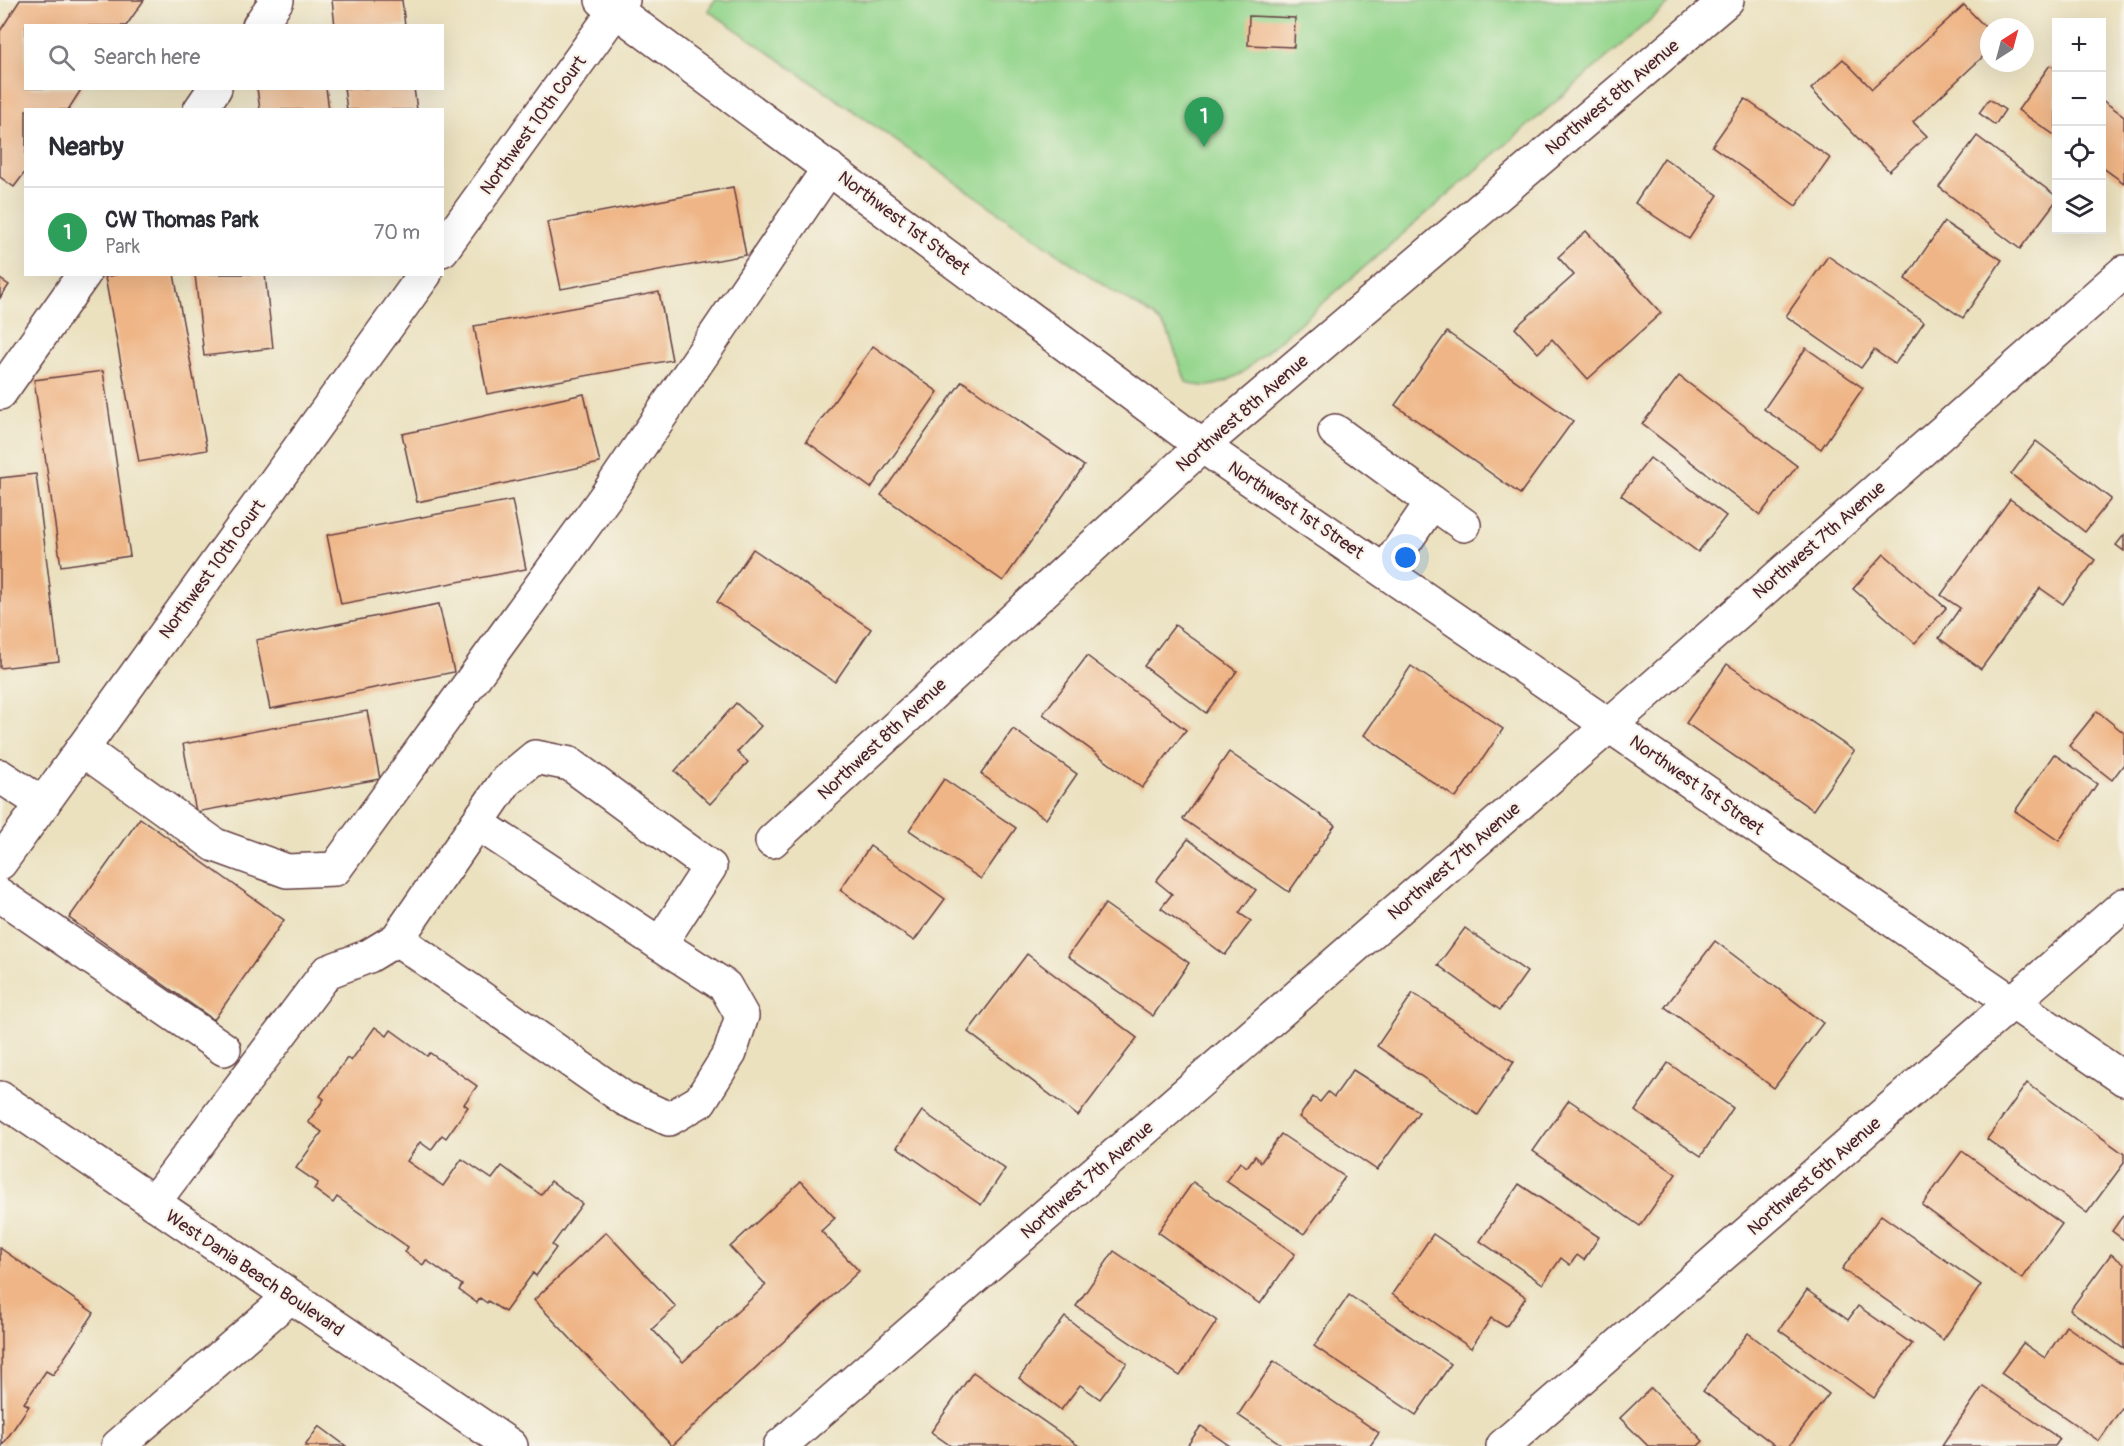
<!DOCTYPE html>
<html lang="en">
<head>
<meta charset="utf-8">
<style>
	:root { --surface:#fff; --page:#f2f2f3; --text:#2b2b33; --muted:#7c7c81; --line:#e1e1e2; --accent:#0f766e }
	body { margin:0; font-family:Pangolin,sans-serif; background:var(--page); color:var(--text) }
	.controls { position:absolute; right:18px; top:18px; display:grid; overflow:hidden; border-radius:0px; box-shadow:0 6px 24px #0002 }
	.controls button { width:54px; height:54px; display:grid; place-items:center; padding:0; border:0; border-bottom:2px solid var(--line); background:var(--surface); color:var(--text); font:30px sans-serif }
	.compass { position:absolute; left:1980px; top:18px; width:54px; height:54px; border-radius:50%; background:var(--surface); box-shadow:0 6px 24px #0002; rotate:36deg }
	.you { position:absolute; left:1406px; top:558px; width:21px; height:21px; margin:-15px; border:4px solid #fff; border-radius:50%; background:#1a73e8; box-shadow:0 0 0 9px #1a73e833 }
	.badge { display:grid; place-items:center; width:39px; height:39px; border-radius:50%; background:var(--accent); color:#fff; font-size:20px; font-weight:700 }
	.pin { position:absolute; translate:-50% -50px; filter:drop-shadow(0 2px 3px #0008) }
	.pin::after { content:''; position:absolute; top:32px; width:21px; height:18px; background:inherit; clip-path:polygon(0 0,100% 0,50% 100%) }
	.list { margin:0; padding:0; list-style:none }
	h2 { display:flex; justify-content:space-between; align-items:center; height:78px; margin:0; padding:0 24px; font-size:26px }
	h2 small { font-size:20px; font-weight:400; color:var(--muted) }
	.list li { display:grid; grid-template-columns:39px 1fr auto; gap:18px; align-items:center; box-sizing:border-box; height:90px; padding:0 24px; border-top:2px solid var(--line) }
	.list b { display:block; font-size:22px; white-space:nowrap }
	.list p { margin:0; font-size:20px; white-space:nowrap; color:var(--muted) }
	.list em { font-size:20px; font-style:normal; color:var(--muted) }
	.icon { flex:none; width:33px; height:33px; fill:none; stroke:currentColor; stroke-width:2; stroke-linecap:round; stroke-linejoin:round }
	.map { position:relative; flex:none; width:2124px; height:1446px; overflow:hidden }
	.search { position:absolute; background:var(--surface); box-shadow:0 6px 24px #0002; left:24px; top:24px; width:420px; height:66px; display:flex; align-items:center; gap:15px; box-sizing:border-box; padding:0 21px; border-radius:0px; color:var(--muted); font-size:22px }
	.panel { position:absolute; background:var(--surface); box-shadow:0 6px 24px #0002; left:24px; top:108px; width:420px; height:168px; border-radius:0px }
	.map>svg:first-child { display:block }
</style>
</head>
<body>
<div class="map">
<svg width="2124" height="1446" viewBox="0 0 2124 1446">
	<rect width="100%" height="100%" fill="#f7f3e8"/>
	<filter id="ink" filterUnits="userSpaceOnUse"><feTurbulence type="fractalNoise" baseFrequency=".0167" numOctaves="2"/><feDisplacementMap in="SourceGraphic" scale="12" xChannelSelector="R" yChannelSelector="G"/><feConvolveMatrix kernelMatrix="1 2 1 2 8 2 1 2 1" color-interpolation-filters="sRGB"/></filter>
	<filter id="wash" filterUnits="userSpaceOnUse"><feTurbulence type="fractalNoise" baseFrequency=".008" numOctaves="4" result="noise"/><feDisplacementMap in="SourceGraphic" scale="24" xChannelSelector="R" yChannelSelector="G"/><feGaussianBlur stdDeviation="1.35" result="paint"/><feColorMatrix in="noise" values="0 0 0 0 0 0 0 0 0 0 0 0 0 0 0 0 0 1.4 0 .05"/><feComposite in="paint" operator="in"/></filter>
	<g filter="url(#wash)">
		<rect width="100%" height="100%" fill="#ebe1bf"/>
		<path fill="#94d68d" stroke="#6f7a5c" stroke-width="1.5" d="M715,0H1673L1242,373C1222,384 1208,391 1186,382L1168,332L1154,316L1103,285L708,10Z"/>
		<g id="blocks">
			<g fill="#efb586">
				<polygon points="20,0 144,0 126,26 26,26 26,88 82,88 68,110 26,110 26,171 14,187 0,177 0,31"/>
				<polygon points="332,0 402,0 405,26 335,26"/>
				<polygon points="1964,5 1989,31 1989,51 1913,122 1927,136 1889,171 1811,89 1843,59 1872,89"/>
				<polygon points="1249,16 1295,18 1294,47 1248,45"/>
				<polygon points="2050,65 2056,69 2056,136 2018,110"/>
				<polygon points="257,88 326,88 329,110 260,110"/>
				<polygon points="344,88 414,88 417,110 347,110"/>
				<polygon points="1745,99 1830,158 1796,206 1712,146"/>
				<polygon points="1989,99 2005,110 1995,125 1979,113"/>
				<polygon points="2102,100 2124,116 2124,183 2102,167"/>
				<polygon points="1977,136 2056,196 2056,201 2020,249 1939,187"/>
				<polygon points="1664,158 1718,195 1689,239 1635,203"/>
				<polygon points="733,187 746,255 561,289 547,222"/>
				<polygon points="1944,222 2002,260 1963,318 1905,279"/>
				<polygon points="1586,231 1661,313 1588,379 1552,339 1538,353 1515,328 1574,275 1558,257"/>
				<polygon points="1828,256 1924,322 1895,364 1874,350 1861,368 1786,316"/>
				<polygon points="120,274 174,274 207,450 139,462 105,277"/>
				<polygon points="195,274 265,274 273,348 204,356"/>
				<polygon points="0,279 9,285 0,298"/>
				<polygon points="659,292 672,360 487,394 474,326"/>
				<polygon points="1447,332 1573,421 1520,494 1395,405"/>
				<polygon points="873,346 938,392 871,488 806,441"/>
				<polygon points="1806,348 1863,388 1821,449 1764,409"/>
				<polygon points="103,371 130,556 61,566 34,380"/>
				<polygon points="1679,376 1797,466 1760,515 1642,424"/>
				<polygon points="962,381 1084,466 1003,581 881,495"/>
				<polygon points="584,394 600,463 417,502 402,434"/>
				<polygon points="2036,441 2111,499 2085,532 2011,474"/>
				<polygon points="1650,458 1726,516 1698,552 1621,495"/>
				<polygon points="36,474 59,661 0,668 0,478"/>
				<polygon points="2010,499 2095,560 2063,604 2040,588 1981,669 1939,638 1960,608 1941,595"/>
				<polygon points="512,500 526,569 341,604 327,535"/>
				<polygon points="2124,535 2124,551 2116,545"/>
				<polygon points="753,549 871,629 835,682 717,602"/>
				<polygon points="1884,554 1946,608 1915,643 1853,589"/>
				<polygon points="439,604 454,672 270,709 256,640"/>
				<polygon points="1175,625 1237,671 1206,713 1144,666"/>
				<polygon points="1087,656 1186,730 1142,788 1043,714"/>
				<polygon points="1727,664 1854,751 1813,810 1686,723"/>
				<polygon points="1411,666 1503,729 1456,798 1364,735"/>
				<polygon points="736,703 761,726 737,752 748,762 710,804 675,771"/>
				<polygon points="367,711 380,779 196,812 183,744"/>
				<polygon points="2097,711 2124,733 2124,764 2112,780 2069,746"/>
				<polygon points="1013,729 1077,774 1046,819 981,774"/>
				<polygon points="1229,752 1335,825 1289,892 1183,819"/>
				<polygon points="2054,754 2097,784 2059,841 2015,811"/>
				<polygon points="944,779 1016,828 981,879 909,830"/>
				<polygon points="140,818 284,920 214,1020 69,918"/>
				<polygon points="1188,839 1256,890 1239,913 1251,921 1225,955 1161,908 1172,894 1156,881"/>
				<polygon points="870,846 945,899 914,941 840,890"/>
				<polygon points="1105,904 1189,963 1153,1016 1068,956"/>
				<polygon points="1465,928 1527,972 1500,1010 1438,965"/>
				<polygon points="1715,941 1823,1023 1774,1088 1665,1007"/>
				<polygon points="1027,954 1137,1038 1078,1116 968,1032"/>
				<polygon points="1413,993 1514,1062 1478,1115 1377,1046"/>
				<polygon points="375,1027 387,1036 391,1030 427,1056 430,1053 477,1086 464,1104 468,1107 446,1138 442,1135 431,1150 420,1142 407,1161 443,1186 462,1159 492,1179 502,1166 541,1195 551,1181 582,1204 552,1245 556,1248 536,1276 533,1273 505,1312 488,1301 487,1303 480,1298 477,1303 459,1290 462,1285 426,1260 423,1265 405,1252 408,1247 337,1197 333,1203 314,1189 318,1183 296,1168 322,1132 308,1122 324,1099 320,1096 347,1058 351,1061"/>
				<polygon points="1668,1063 1733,1108 1701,1156 1635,1111"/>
				<polygon points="1353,1070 1419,1112 1377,1170 1299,1117 1313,1097 1320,1102 1328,1092 1334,1097"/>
				<polygon points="2027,1083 2124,1154 2124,1163 2087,1213 1987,1139"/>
				<polygon points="1569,1100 1676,1174 1640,1226 1533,1151"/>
				<polygon points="922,1111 1005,1169 981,1205 897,1147"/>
				<polygon points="1281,1134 1345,1177 1304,1234 1226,1181 1240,1162 1247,1167 1255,1156 1261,1162"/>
				<polygon points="1962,1151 2062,1224 2022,1279 1922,1205"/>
				<polygon points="801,1181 835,1218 821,1231 859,1271 672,1446 534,1300 606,1232 676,1307 652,1329 683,1362 766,1285 730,1247"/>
				<polygon points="1193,1182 1295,1254 1260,1304 1158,1232"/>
				<polygon points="1519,1184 1599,1237 1584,1260 1577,1255 1570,1265 1561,1258 1543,1284 1480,1241"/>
				<polygon points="2124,1214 2124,1240 2112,1231"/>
				<polygon points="1881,1215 1981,1285 1943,1340 1842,1269"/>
				<polygon points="1433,1234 1526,1297 1506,1327 1491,1318 1471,1348 1392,1294"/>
				<polygon points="0,1248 94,1313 53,1375 46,1371 24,1403 29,1406 2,1446"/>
				<polygon points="1114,1251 1217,1321 1180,1376 1076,1306"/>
				<polygon points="2111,1254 2124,1264 2124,1349 2070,1310"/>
				<polygon points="1807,1290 1848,1320 1858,1306 1912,1344 1874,1398 1779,1330"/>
				<polygon points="1349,1295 1451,1364 1416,1415 1314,1346"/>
				<polygon points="1065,1317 1127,1363 1100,1399 1080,1385 1061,1410 1019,1378"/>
				<polygon points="2066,1326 2124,1366 2124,1405 2099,1441 2001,1373 2023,1343 2045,1358"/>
				<polygon points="1748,1333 1829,1394 1789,1446 1776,1446 1703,1391"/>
				<polygon points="1274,1361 1379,1433 1370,1446 1284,1446 1238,1415"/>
				<polygon points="973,1372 1079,1446 951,1446 931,1432"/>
				<polygon points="1983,1386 2060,1439 2055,1446 1942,1446"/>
				<polygon points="1651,1388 1703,1441 1698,1446 1648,1446 1620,1418"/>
				<polygon points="319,1426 346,1446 305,1446"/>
				<polygon points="1201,1426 1230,1446 1187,1446"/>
			</g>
		</g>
	</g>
	<g filter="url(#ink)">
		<use href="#blocks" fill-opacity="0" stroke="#623c41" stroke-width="1.5"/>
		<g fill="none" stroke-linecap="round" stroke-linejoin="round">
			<defs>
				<g id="minor">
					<polyline points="602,0 1202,446 2124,1079"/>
					<polyline points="259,26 277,0"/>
					<polyline points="200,110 215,88"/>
					<polyline points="442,250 623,0"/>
					<polyline points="0,393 84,274"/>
					<polyline points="1335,431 1432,502 1385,571"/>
					<polyline points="1432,502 1464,525"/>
					<polyline points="82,749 215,845 287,871 335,869 606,496 829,168"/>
					<polyline points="0,776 43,804"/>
					<polyline points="477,823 660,944"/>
					<polyline points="772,841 1202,446 1727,0"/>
					<polyline points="0,863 425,274"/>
					<polyline points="0,895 224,1049"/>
					<polyline points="0,1098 511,1446"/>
					<polyline points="153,1203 327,972 369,956 397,939 506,781 535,757 570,764 710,867 660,944 725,986 742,1016 730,1053 700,1101 669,1119 625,1099 397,939"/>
					<polyline points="118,1446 290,1297"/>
					<polyline points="780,1446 1610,725 2124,272"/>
					<polyline points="1503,1446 2124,905"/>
				</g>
			</defs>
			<use href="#minor" stroke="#623c41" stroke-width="36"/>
			<use href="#minor" stroke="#fff" stroke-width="33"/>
		</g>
	</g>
	<g text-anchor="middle" stroke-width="4.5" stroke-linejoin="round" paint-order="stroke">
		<g font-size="18" fill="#4a1f2b" stroke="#f7f3e8">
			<text transform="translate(1612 97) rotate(-40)" y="6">Northwest 8th Avenue</text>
			<text transform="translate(533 125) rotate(-54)" y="6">Northwest 10th Court</text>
			<text transform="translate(904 223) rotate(37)" y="6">Northwest 1st Street</text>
			<text transform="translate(1242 413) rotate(-41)" y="6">Northwest 8th Avenue</text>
			<text transform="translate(1296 510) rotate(34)" y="6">Northwest 1st Street</text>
			<text transform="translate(1819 540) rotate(-41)" y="6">Northwest 7th Avenue</text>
			<text transform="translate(212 569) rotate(-54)" y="6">Northwest 10th Court</text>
			<text transform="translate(882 739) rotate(-43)" y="6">Northwest 8th Avenue</text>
			<text transform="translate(1697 785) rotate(35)" y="6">Northwest 1st Street</text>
			<text transform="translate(1454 861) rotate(-41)" y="6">Northwest 7th Avenue</text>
			<text transform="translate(1814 1176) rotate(-41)" y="6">Northwest 6th Avenue</text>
			<text transform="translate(1087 1180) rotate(-41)" y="6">Northwest 7th Avenue</text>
			<text transform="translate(255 1273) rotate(34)" y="6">West Dania Beach Boulevard</text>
		</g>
	</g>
</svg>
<div class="controls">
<button>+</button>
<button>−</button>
<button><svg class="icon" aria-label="locate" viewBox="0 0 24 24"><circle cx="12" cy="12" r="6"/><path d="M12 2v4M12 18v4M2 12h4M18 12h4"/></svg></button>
<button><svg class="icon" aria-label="layers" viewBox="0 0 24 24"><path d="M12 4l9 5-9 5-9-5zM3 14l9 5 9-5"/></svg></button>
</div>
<svg class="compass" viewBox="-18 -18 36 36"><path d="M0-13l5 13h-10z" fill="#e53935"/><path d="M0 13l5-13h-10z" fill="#7c7c81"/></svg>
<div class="you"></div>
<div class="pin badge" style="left:1204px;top:147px;background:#2e9e5b">1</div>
<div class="search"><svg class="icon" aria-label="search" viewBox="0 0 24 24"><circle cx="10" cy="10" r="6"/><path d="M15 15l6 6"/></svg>Search here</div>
<section class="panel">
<h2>Nearby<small></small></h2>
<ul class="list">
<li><span class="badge" style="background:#2e9e5b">1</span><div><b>CW Thomas Park</b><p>Park</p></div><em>70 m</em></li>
</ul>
</section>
</div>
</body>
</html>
